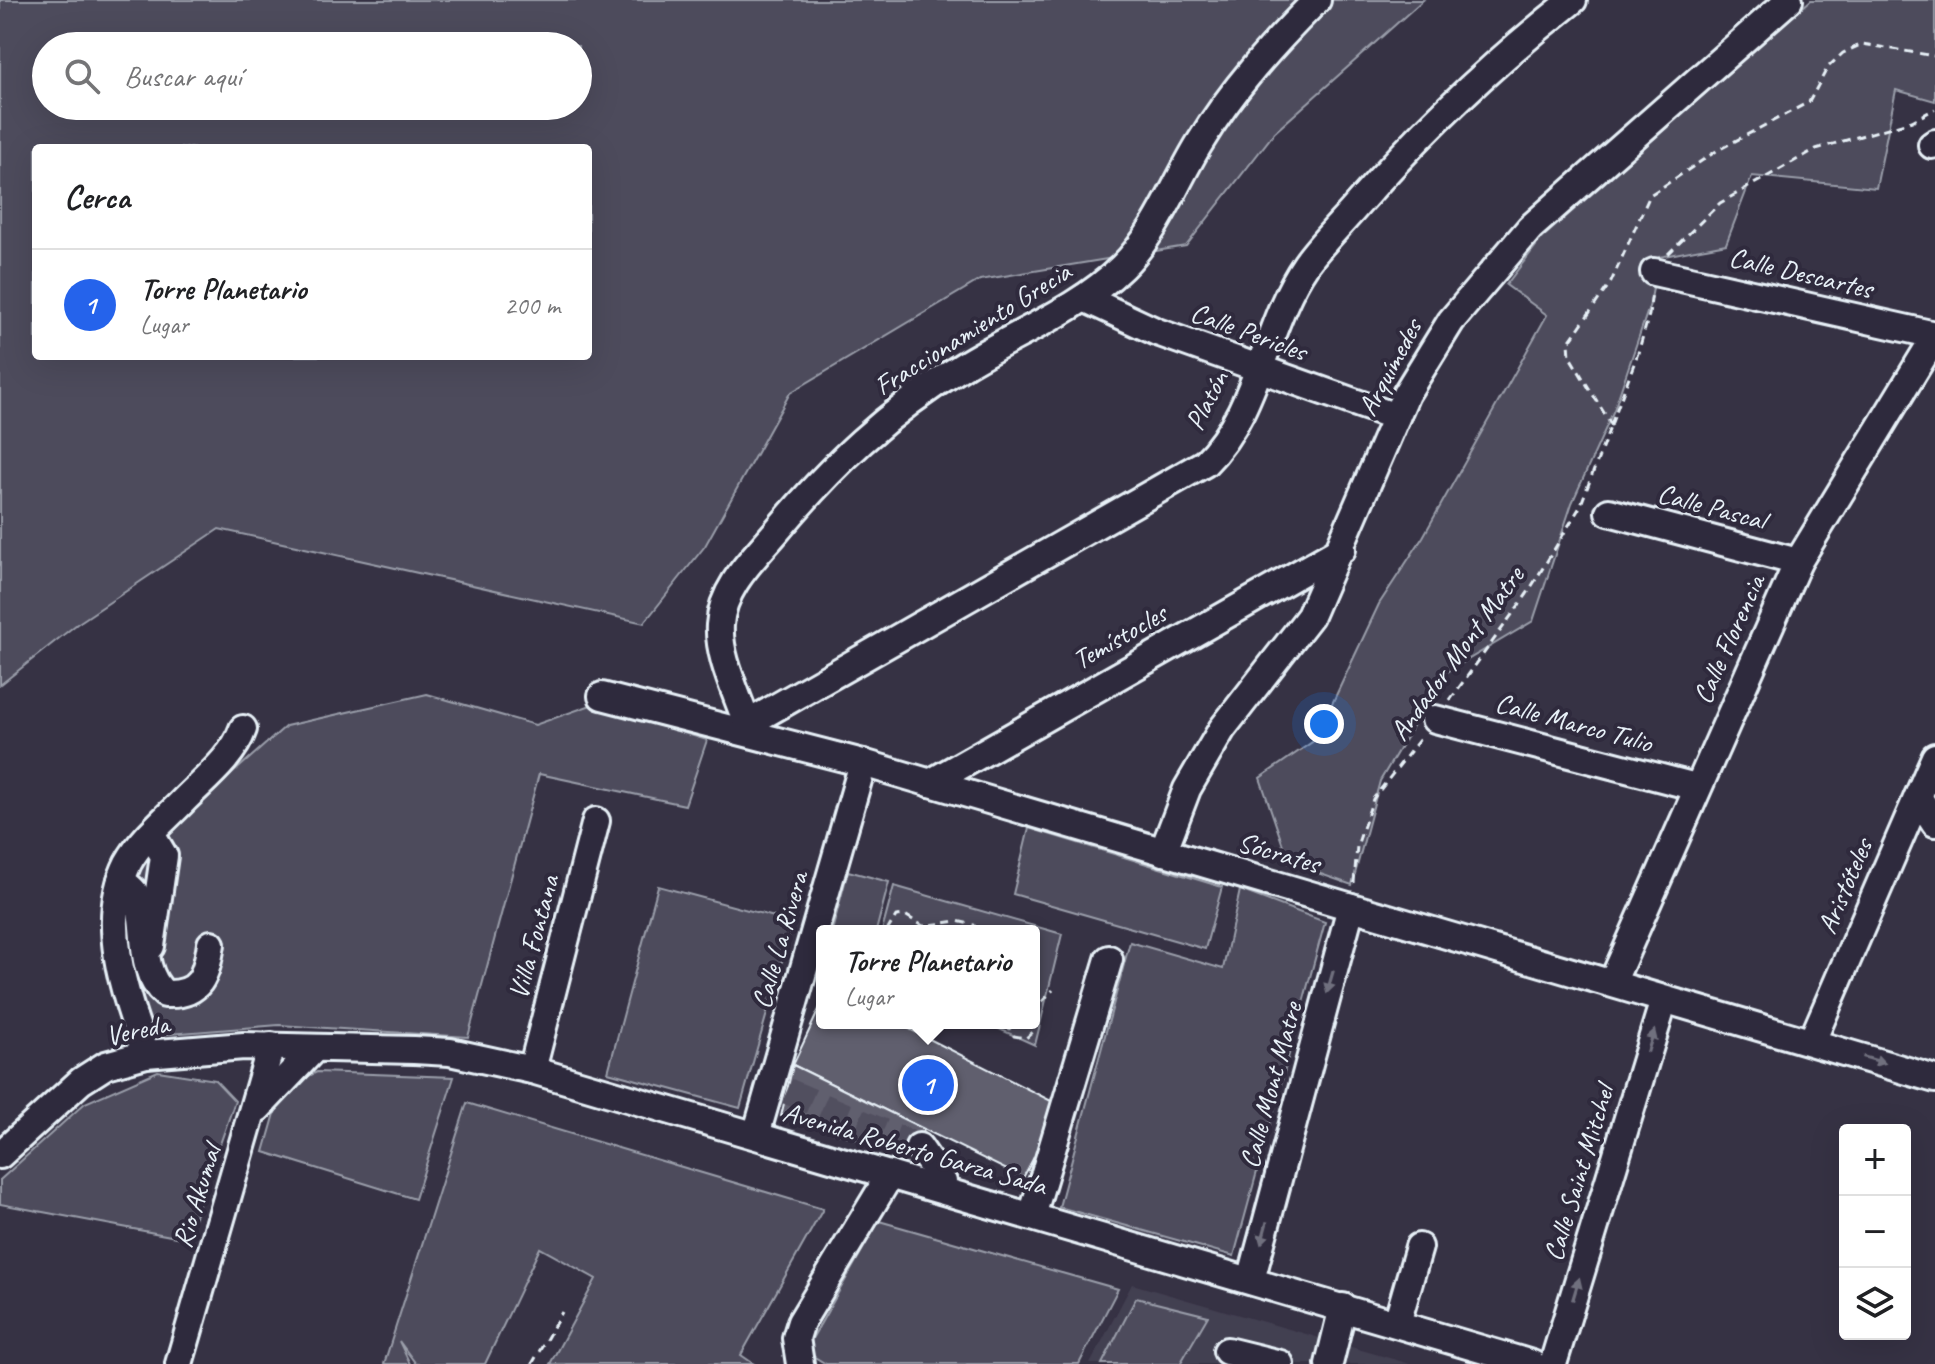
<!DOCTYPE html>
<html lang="es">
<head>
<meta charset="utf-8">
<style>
	:root { --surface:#fff; --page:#f2f2f2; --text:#202124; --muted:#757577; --line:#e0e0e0; --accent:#2563eb }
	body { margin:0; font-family:Caveat,sans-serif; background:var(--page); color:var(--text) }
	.controls { position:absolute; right:24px; bottom:24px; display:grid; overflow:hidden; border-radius:8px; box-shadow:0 8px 32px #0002 }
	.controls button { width:72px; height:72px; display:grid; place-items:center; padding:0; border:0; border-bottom:2px solid var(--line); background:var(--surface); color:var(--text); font:40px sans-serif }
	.you { position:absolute; left:1324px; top:724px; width:28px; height:28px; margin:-20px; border:6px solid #fff; border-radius:50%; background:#1a73e8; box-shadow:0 0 0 12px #1a73e833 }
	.badge { display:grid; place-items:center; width:52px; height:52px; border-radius:50%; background:var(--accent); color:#fff; font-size:26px; font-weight:700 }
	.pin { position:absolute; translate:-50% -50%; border:4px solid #fff; box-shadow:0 2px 8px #0006 }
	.popup { position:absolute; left:816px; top:925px; width:224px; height:104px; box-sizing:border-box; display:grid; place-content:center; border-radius:8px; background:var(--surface); filter:drop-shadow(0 2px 6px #0005); font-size:26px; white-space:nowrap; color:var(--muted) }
	.popup b { font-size:30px; color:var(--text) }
	.popup::after { content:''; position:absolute; left:50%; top:100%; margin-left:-16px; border:16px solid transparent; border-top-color:var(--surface) }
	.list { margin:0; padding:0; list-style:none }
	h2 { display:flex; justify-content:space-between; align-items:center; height:104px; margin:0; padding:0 32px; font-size:34px }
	h2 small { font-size:26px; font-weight:400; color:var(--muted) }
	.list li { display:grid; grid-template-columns:52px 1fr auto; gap:24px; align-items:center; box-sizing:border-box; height:112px; padding:0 32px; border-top:2px solid var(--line) }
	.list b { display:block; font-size:30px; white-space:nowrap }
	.list p { margin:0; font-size:26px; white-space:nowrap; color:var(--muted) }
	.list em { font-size:26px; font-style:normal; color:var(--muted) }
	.icon { flex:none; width:44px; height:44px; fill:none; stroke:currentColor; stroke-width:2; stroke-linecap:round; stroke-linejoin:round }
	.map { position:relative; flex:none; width:1935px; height:1364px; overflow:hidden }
	.search { position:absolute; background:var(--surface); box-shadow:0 8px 32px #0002; left:32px; top:32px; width:560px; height:88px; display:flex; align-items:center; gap:20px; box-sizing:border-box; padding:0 28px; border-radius:44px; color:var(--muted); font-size:30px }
	.panel { position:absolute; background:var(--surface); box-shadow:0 8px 32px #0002; left:32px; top:144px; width:560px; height:216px; border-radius:8px }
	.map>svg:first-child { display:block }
</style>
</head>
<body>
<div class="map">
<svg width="1935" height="1364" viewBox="0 0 1935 1364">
	<rect width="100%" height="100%" fill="#363244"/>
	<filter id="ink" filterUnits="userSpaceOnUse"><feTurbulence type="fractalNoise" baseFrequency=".0125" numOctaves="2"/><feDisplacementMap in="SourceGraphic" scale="16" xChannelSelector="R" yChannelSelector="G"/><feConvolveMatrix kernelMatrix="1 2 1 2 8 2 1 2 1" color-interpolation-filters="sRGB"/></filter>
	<g filter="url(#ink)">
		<polygon fill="#433f51" points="1132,1284 1410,1364 1090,1364"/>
		<g fill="#4d4b5c" stroke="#9a9eaa" stroke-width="2" fill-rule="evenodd">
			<path d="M0,0H1423L1275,132L1186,246L980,280L790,393L705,546L644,623L219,529L77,624L0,685ZM46,46H578V106H46ZM36,148H588V356H36Z"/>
			<polygon points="1811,0 1935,0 1935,101 1896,90 1876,188 1752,176 1726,244 1659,257 1650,304 1614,410 1572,503 1533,621 1444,674 1380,781 1352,885 1289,863 1260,778 1315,740 1379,604 1423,537 1547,315 1506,285 1542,238"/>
			<polygon points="427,694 535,725 591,705 707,740 685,805 539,774 468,1037 279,1025 144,1036 116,961 125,875 172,827 286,726"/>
			<polygon points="1029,828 1222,887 1205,949 1013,894"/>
			<polygon points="848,871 889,882 876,931 832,931"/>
			<polygon points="658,886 793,922 740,1108 608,1072"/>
			<polygon points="894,886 1062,934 1035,1045 986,1023 1034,1023 1034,931 882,931"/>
			<polygon points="1240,890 1325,922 1234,1256 1059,1207 1130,942 1223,969"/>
			<polygon points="158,1071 215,1080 235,1101 187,1239 0,1204 0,1180 85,1103"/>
			<polygon points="317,1072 454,1077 415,1199 264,1152 282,1089"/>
			<polygon points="467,1103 823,1209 741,1355 754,1364 550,1364 596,1279 540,1248 485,1364 416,1364 399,1341 410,1364 384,1364"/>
			<polygon points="879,1221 1118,1289 1079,1364 826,1364 805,1351"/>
			<polygon points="1136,1298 1208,1316 1180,1364 1102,1364"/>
		</g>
		<g fill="#605e6e" stroke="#e8f1f8" stroke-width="2">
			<polygon points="822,1003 822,1023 898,1023 1061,1106 1023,1178 793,1065"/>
			<polygon points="793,1065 924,1129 917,1157 781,1116"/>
		</g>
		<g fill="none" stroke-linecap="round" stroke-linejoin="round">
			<polyline stroke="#514f5f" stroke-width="26" stroke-dasharray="26 13" stroke-linecap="butt" points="787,1091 919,1147"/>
			<defs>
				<g id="minor">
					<polyline points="1932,145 1935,143"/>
					<polyline points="1654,272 1935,335"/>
					<polyline points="1084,298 1157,332 1396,417"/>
					<polyline points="1609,512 1798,562"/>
					<polyline points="602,696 863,763 1935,1079"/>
					<polyline points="1435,719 1696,787"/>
					<path d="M747,724C737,693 718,657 720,625C722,588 752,560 775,533C832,465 886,413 963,366C1016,333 1077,311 1122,267C1157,233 1174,185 1199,144C1232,89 1272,45 1317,0"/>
					<path d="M745,732L747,724L1205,463C1259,410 1264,325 1306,264C1321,243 1341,224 1358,204C1424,128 1494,62 1573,0"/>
					<polyline points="930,783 1342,549"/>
					<polyline points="1918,797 1935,823"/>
					<polyline points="151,834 164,856 151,946"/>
					<polyline points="1163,852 1187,789 1222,729 1310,616 1406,394 1451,321 1530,228 1789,0"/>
					<path d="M121,880C125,884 132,888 135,893C150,916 135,969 165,994C201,996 206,975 211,944"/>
					<polyline points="1612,983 1798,562 1935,337"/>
					<polyline points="1812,1041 1935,757"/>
					<path d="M146,1054C126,997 98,922 128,863C141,839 166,819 185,799C206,778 233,757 243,729"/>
					<polyline points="532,1070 596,821"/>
					<polyline points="258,1108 314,1049"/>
					<polyline points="756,1135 863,763"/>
					<polyline points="919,1147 943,1182 942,1190"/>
					<polyline points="0,1155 81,1081 106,1065 146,1054 244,1046 414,1050 450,1052 532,1070 1532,1364"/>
					<polyline points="1032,1216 1109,959"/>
					<polyline points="1251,1280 1351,907"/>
					<polyline points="1397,1323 1419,1247"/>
					<polyline points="1227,1351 1280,1364"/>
					<polyline points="179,1364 271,1046"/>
					<polyline points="800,1364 796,1338 801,1322 890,1175"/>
					<polyline points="1329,1364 1343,1307"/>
					<polyline points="1553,1364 1664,1000"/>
				</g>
			</defs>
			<use href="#minor" stroke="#e8f1f8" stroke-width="32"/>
			<g stroke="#e8f1f8" stroke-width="3" stroke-dasharray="8 6" stroke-linecap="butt">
				<polyline points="1668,254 1720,203 1816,149 1912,121 1935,109"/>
				<polyline points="1612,426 1570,357 1569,342 1611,282 1650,195 1718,150 1809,102 1828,67 1843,53 1862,44 1935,56"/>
				<polyline points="1450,700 1527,594 1580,507 1638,353 1649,315 1652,292"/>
				<polyline points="1354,883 1357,846 1373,799 1423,735"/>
				<polyline points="887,931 896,916 905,915 923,926 957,921 974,925 974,931"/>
				<polyline points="1006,1023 1014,1036 1026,1038 1033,1032 1035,1009 1053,990"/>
				<polyline points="532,1364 562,1312"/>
			</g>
			<use href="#minor" stroke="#2f2a3d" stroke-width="26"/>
		</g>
		<defs><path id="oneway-solid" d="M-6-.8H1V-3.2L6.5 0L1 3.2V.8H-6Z" transform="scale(2)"/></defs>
		<g fill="#70707e">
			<use href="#oneway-solid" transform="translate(1330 982) rotate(106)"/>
			<use href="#oneway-solid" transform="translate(1651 1041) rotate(-73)"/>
			<use href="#oneway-solid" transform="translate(1874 1060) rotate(17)"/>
			<use href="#oneway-solid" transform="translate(1264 1233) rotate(105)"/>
			<use href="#oneway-solid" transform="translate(1576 1289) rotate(-73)"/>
		</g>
	</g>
	<g text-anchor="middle" stroke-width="8" stroke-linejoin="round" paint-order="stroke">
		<g font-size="28" fill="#e8f1f8" stroke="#2f2a3d">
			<text transform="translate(1801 272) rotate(13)" y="10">Calle Descartes</text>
			<text transform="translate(972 328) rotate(-32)" y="10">Fraccionamiento Grecia</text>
			<text transform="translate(1249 331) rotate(20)" y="10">Calle Pericles</text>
			<text transform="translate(1389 367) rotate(-62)" y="10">Arquímedes</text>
			<text transform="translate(1206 400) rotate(-63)" y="10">Platón</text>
			<text transform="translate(1712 506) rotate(15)" y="10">Calle Pascal</text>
			<text transform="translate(1119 636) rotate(-30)" y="10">Temístocles</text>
			<text transform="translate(1728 639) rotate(-66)" y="10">Calle Florencia</text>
			<text transform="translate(1456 653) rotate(-54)" y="10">Andador Mont Matre</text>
			<text transform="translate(1574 722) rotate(15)" y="10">Calle Marco Tulio</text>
			<text transform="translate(1279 852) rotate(16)" y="10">Sócrates</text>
			<text transform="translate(1844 886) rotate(-67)" y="10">Aristóteles</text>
			<text transform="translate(533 937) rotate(-75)" y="10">Villa Fontana</text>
			<text transform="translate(779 940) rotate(-74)" y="10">Calle La Rivera</text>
			<text transform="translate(137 1029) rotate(-12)" y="10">Vereda</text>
			<text transform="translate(1270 1085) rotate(-75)" y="10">Calle Mont Matre</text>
			<text transform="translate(915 1148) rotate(16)" y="10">Avenida Roberto Garza Sada</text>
			<text transform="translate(1578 1173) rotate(-73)" y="10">Calle Saint Mitchel</text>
			<text transform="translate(196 1196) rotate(-73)" y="10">Rio Akumal</text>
		</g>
	</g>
</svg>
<div class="controls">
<button>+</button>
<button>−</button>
<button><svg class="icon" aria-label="layers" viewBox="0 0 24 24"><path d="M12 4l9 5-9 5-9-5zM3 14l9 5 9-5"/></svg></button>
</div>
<div class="you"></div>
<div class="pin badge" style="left:928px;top:1085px">1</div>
<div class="popup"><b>Torre Planetario</b>Lugar</div>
<div class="search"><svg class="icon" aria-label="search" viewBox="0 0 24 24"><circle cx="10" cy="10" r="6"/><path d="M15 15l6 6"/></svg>Buscar aquí</div>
<section class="panel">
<h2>Cerca<small></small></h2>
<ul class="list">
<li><span class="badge">1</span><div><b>Torre Planetario</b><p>Lugar</p></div><em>200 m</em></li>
</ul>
</section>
</div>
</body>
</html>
